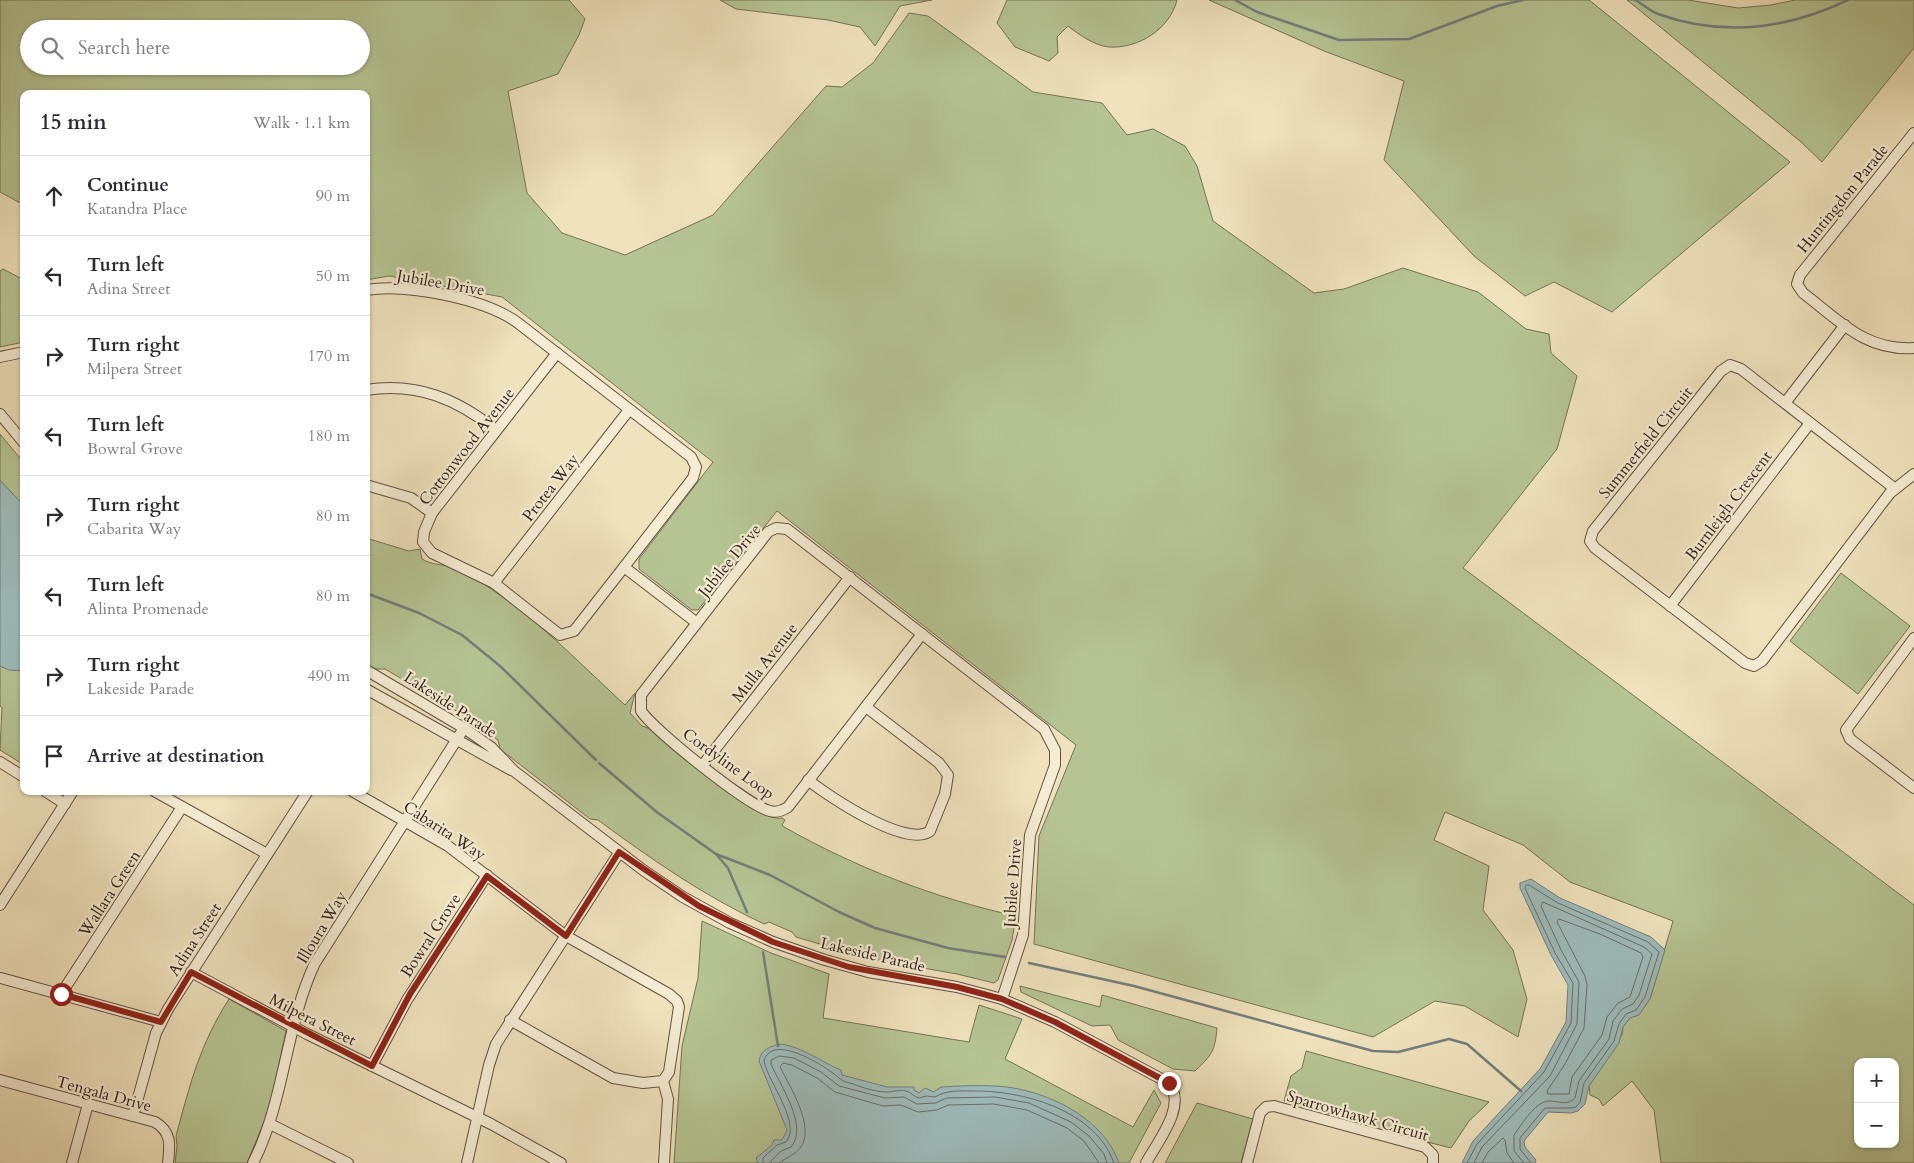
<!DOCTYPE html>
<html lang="en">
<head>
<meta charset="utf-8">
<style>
	:root { --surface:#fff; --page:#f7f7f7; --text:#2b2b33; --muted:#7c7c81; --line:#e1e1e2 }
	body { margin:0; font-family:Cardo,serif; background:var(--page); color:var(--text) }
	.controls { position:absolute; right:15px; bottom:15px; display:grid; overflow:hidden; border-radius:10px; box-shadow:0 1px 4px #0004 }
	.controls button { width:45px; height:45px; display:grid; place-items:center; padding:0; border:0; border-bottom:1px solid var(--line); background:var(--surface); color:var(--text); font:25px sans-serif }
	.stop { position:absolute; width:15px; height:15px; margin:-11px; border:4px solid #8f2418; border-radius:50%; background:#fff }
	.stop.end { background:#8f2418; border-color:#fff; box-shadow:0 1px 5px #0008 }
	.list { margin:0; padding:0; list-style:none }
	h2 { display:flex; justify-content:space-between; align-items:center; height:65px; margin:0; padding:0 20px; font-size:21px }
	h2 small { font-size:16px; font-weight:400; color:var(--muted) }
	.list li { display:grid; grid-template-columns:32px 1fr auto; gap:15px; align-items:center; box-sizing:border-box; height:80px; padding:0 20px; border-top:1px solid var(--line) }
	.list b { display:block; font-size:19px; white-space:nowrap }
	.list p { margin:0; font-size:16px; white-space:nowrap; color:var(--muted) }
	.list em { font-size:16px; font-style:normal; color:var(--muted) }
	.icon { flex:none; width:28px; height:28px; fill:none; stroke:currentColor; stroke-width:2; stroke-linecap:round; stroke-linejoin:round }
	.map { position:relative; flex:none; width:1914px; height:1163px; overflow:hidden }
	.search { position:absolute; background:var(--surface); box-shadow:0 1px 4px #0004; left:20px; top:20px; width:350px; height:55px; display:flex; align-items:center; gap:12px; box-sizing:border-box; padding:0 18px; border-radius:28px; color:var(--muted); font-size:19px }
	.panel { position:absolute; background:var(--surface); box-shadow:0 1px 4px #0004; left:20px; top:90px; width:350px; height:705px; border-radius:10px }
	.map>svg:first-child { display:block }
</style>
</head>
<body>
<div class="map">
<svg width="1914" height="1163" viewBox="0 0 1914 1163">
	<rect width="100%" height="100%" fill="#efe2bc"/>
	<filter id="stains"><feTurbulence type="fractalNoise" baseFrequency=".004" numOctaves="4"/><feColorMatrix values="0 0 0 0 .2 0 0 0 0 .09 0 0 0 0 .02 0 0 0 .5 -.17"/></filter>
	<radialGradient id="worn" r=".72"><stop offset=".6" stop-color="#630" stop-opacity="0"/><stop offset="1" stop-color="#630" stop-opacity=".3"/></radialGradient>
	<g fill="#b6c493" stroke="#747357" fill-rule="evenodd">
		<path d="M0,0H569L585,19L579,35L558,74L508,91L527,193L562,233L625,255L713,215L826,86L842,87L873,63L909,13L928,16L1033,92L1102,103L1127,135L1153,129L1185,146L1197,166L1213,221L1314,293L1344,289L1403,268L1478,292L1526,329L1549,334L1551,353L1577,376L1557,449L1463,568L1914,905V1163H1661L1654,1110L1632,1081L1603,1106L1599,1099L1590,1095L1589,1086L1622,1035L1623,1027L1630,1018L1650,999L1673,921L1570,882L1523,845L1445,812L1434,840L1489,866L1483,910L1513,950L1527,999L1518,1037L1465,1006L1435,1001L1373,1037L1034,944L1039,836L1076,745L777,511L698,610H692L639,569V559L713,462L502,297L389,276L366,280V94H24V205L0,192ZM29,29H361V66H29ZM1858,1062H1895V1144H1858Z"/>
		<polygon points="720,0 932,0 900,6 875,46 860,27 828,20 736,9"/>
		<path d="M1007,0H1177C1170,29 1138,49 1109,47C1095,46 1078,34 1068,26L1057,37L1058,53L1049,61L1015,47L997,23Z"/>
		<polygon points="1209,0 1589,0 1790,162 1612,312 1554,282 1525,296 1474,256 1384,160 1404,81 1324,51"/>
		<polygon points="1627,0 1688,0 1738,8 1771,5 1795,0 1914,0 1914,48 1822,162 1800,141"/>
		<polygon points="3,269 24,280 24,342 0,347 0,271"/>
		<polygon points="0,434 24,463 24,765 0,750 2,708 0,706"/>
		<path d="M366,538L409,551L420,549L422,559C432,565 441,564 451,567C458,568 466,574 472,577C530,611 576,660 625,705L635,693L630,713L642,726L653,730C673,747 760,824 782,818L785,820L782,825L784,827C857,868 934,898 1016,916L1012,940L998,980L994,983L957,974L867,958L796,937L792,932L769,922L764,924C704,896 651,859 598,820L590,819L500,749L498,740L458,712L385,669H376L366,664Z"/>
		<polygon points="1841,573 1910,626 1858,694 1790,641"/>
		<polygon points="702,921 771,953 829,974 823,1018 969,1042 979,1005 1022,1019 1005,1059 1133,1127 1154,1090 1161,1103 1129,1163 674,1163 682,1046 698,978"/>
		<path d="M1020,986L1100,1007L1102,995L1217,1028C1215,1051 1212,1055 1195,1071L1173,1069L1118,1040L1110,1025L1092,1026L1021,992Z"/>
		<path d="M229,999L286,1031L269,1110L247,1163H175L177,1146L176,1136C190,1084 200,1044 229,999Z"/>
		<polygon points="1306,1051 1489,1102 1469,1121 1451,1148 1345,1121 1346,1118 1284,1101 1291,1076 1302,1068"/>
		<polygon points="1197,1103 1253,1119 1241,1163 1165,1163"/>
	</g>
	<g fill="#9ebbbb" stroke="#737e7b">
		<polygon points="0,480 24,506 24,671 9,670 0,666"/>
		<polygon points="1531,879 1560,898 1651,937 1665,950 1650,999 1639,1015 1630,1018 1623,1027 1619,1043 1589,1086 1585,1104 1578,1111 1571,1113 1548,1112 1524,1141 1525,1147 1536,1160 1535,1163 1462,1163 1473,1141 1540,1069 1566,1022 1568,985 1551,955 1520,888 1520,883"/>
		<path d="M782,1044C804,1048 821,1062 841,1070L842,1075L887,1087H914V1090L919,1093L925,1088L934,1092L941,1087C958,1086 977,1085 995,1086C1042,1088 1103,1116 1119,1163H758L756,1158L772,1145L774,1140H782L787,1130L759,1061C760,1050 772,1045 782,1044Z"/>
	</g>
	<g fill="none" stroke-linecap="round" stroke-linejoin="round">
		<g stroke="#686e6b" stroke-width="1">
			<polygon points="1559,919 1600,934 1641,953 1643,957 1630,997 1618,1003 1607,1017 1602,1035 1572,1077 1569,1094 1548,1094 1547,1091 1565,1064 1584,1028 1587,985 1585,976 1557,922"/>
			<path d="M763,1163V1158L777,1145L786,1142C802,1124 768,1082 764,1061C772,1031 828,1068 839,1078C842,1081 849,1083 853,1084C863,1088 877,1092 887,1092C893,1092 900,1089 906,1091C911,1092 914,1097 919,1098L926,1096L935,1097C947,1090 958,1091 972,1091C1022,1090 1096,1110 1114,1163"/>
			<path d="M769,1163L781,1151L791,1147C809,1127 780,1085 771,1064V1060L779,1056L794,1058L821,1072L839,1086L885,1098L904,1097L917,1104L936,1103L946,1098L995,1097L1029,1103L1071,1122L1089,1136L1104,1154L1107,1163"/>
			<path d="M779,1163C787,1157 795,1155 801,1147C815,1126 790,1087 780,1067L783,1063L792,1065L817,1078L835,1092L883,1106L901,1105L918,1112L937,1110L948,1105L994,1104L1027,1110L1067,1128L1084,1141L1099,1163"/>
			<polyline points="1467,1163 1477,1144 1544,1072 1571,1023 1573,983 1555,953 1525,888 1526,885 1529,885 1558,903 1648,942 1659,952 1645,997 1636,1010 1626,1014 1619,1024 1614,1041 1584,1083 1580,1102 1576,1107 1570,1108 1545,1108 1520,1138 1520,1149 1531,1163"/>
			<path d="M1474,1163L1482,1147L1550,1076L1577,1024L1579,982L1561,950L1541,906L1543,902L1644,947L1652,954L1639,995L1633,1004L1622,1009L1613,1021L1609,1039L1579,1081L1575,1098C1566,1108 1554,1098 1544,1102C1533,1106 1521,1125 1514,1135V1151L1524,1163"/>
			<polyline points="1482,1163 1488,1152 1503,1138 1505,1140 1507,1153 1514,1163"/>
		</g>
		<g stroke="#737e7b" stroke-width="2.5">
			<polyline points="1235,0 1257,12 1339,40 1409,39 1497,6 1523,0"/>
			<path d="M1635,0C1643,4 1650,11 1658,14C1722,37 1787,29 1848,0"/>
			<polyline points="366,593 419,613 462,635 500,666 596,760"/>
			<polyline points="599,763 658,813 716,854 770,875 839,912 875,928 948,948 1005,957"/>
			<polyline points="716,854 728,868 747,912"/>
			<polyline points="763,952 778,1046"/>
			<polyline points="1029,963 1134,986 1373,1051 1398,1052 1449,1039 1467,1044 1521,1091"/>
		</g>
		<defs>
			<g id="minor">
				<path d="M1914,133L1800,275L1797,284L1803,293C1840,321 1865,351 1914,348"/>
				<path d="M366,290C406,283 486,299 518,323L691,457L696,467L693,478L624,567L697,623L768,532L776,528L787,529L1044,729L1055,750V765L1030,835L1023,935L1002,999"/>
				<polyline points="557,353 432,513 424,532 423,542 432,553 494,583 560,635 574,631 624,567"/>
				<polyline points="0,357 24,352"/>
				<path d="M366,390C417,382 457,399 496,430"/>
				<polyline points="1785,403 1845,325"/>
				<polyline points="0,414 24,443"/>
				<polyline points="366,485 411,498 432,513"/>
				<polyline points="1894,488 1741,369 1730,365 1721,371 1593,531 1590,541 1595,548 1745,663 1754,666 1762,661 1890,493 1914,474"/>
				<polyline points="494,583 629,410"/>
				<polyline points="1670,606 1810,423"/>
				<path d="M697,623L641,695V711C655,731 748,806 770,811C777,813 782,811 788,807L922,634"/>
				<polyline points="1914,638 1846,730 1850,739 1914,788"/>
				<path d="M366,670L464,728L491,747L514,771L643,870L683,897L730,923L773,942L825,960L868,972L957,987L1002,999L1055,1022L1169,1083C1187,1106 1158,1141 1146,1163"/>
				<polyline points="366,689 511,770"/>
				<polyline points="0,762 24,777"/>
				<polyline points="702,766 850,577"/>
				<path d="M808,780C828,796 907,849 930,831L945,794L948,775L939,763L866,707"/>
				<polyline points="45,791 65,804"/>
				<polyline points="154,791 267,854"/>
				<polyline points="352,791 448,846 566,936 669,994 677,1001 679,1007 669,1072 663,1081 643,1083 613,1078 510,1020"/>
				<polyline points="0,905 73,791"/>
				<polyline points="191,972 307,1034 491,1124 561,1163"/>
				<polyline points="1,978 161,1022"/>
				<polyline points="61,994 182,807"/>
				<polyline points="372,1066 407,1000 487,875"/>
				<path d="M0,1080L155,1122C172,1132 170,1146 168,1163"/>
				<polyline points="663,1081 668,1099 664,1163"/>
				<polyline points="133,1116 156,1033 168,1009 308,791"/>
				<polyline points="270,1124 348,1163"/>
				<polyline points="72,1163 88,1104"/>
				<path d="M253,1163C285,1100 285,1027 315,963L464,728"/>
				<polyline points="467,1163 489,1065 496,1044 619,853"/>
				<polyline points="1247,1163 1260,1113 1266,1107 1274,1106 1425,1147 1433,1155 1433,1163"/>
			</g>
		</defs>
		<use href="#minor" stroke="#625243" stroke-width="12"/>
		<use href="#minor" stroke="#f5ecd3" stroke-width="10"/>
	</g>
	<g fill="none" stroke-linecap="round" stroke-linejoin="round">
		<polyline stroke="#8f2418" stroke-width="6" points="61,994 161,1022 191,972 372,1066 410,994 487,876 566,936 619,852 699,906 773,942 849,967 957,987 1002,999 1055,1022 1169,1083"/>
	</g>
	<g text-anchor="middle" stroke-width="4.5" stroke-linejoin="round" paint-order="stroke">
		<g font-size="16" fill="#33221b" stroke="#f5ecd3">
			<text transform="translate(1842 198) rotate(-51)" y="6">Huntingdon Parade</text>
			<text transform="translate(441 282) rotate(10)" y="6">Jubilee Drive</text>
			<text transform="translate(1645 442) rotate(-51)" y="6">Summerfield Circuit</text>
			<text transform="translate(466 446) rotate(-52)" y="6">Cottonwood Avenue</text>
			<text transform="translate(550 487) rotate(-52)" y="6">Protea Way</text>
			<text transform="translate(1728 505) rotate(-53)" y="6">Burnleigh Crescent</text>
			<text transform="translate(729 560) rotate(-51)" y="6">Jubilee Drive</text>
			<text transform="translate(764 662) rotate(-52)" y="6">Mulla Avenue</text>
			<text transform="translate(451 704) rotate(33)" y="6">Lakeside Parade</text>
			<text transform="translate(729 763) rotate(36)" y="6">Cordyline Loop</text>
			<text transform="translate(445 830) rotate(33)" y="6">Cabarita Way</text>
			<text transform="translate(1012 883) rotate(-86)" y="6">Jubilee Drive</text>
			<text transform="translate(109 893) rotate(-57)" y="6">Wallara Green</text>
			<text transform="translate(321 927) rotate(-59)" y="6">Illoura Way</text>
			<text transform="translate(430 935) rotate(-57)" y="6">Bowral Grove</text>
			<text transform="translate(194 939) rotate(-57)" y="6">Adina Street</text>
			<text transform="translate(873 954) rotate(13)" y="6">Lakeside Parade</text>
			<text transform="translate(313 1019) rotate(27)" y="6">Milpera Street</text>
			<text transform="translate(104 1093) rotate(15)" y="6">Tengala Drive</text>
			<text transform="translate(1358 1115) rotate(16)" y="6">Sparrowhawk Circuit</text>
		</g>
	</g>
	<rect width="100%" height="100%" filter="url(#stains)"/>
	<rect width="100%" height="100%" fill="url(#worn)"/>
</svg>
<div class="controls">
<button>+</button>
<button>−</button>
</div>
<div class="stop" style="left:61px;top:994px"></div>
<div class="stop end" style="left:1169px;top:1083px"></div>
<div class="search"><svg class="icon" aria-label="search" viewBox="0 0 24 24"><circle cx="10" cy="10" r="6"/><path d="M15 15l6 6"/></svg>Search here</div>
<section class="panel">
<h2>15 min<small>Walk · 1.1 km</small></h2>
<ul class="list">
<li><svg class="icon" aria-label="ahead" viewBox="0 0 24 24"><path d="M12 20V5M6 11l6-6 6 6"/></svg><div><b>Continue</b><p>Katandra Place</p></div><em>90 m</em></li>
<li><svg class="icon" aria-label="left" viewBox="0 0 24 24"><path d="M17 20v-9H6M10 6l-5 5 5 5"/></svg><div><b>Turn left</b><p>Adina Street</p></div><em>50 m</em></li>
<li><svg class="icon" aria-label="right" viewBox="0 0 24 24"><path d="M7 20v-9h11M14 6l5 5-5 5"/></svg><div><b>Turn right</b><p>Milpera Street</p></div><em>170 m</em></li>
<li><svg class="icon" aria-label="left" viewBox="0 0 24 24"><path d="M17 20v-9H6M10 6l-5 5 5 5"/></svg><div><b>Turn left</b><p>Bowral Grove</p></div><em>180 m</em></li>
<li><svg class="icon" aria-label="right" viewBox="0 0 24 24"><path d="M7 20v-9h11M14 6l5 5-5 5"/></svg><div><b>Turn right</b><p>Cabarita Way</p></div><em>80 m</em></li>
<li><svg class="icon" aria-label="left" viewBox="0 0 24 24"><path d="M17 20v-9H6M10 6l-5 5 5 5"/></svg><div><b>Turn left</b><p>Alinta Promenade</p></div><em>80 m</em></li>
<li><svg class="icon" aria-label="right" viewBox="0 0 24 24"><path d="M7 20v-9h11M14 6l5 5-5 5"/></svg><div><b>Turn right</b><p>Lakeside Parade</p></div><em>490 m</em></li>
<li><svg class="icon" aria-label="arrive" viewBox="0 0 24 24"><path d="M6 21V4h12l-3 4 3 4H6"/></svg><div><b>Arrive at destination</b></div></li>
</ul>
</section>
</div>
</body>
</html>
